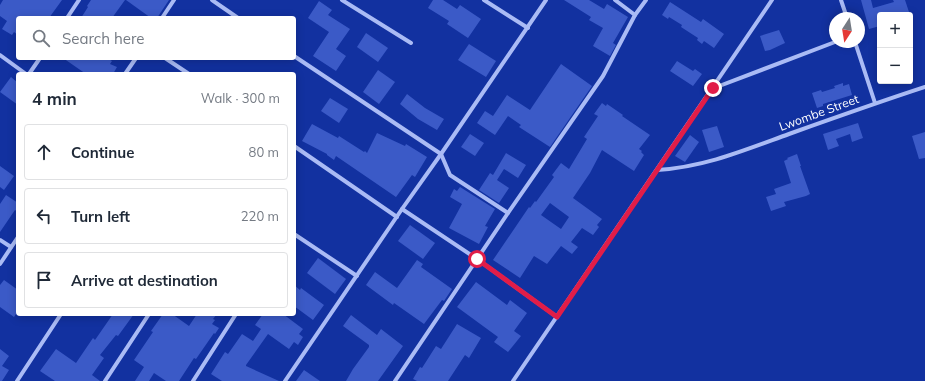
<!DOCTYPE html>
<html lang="en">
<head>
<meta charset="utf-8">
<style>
	:root { --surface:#fff; --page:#f2f2f3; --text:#1f2937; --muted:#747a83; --line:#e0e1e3 }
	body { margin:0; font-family:Mulish,sans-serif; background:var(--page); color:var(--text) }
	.controls { position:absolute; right:12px; top:12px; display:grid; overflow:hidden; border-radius:4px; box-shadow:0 2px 10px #0003 }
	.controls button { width:36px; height:36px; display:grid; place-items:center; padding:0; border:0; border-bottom:1px solid var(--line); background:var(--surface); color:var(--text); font:20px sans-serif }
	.compass { position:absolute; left:829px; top:12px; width:36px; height:36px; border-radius:50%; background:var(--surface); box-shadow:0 2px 10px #0003; rotate:192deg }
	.stop { position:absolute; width:12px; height:12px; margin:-9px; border:3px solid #e11d48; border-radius:50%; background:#fff }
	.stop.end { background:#e11d48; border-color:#fff; box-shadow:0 1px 4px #0008 }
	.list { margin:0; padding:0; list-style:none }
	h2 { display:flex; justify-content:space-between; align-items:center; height:52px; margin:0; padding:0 16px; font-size:17px }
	h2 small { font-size:13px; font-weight:400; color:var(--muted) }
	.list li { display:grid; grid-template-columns:26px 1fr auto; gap:12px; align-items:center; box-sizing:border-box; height:56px; margin:0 8px 8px; padding:0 8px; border:1px solid var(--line); border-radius:4px }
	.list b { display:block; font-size:15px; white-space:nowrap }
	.list em { font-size:13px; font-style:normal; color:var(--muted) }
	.icon { flex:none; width:22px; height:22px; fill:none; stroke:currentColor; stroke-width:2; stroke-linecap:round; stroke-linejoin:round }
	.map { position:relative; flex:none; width:925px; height:381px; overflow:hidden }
	.search { position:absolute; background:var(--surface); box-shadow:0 2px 10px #0003; left:16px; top:16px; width:280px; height:44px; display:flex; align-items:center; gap:10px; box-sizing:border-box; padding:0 14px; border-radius:4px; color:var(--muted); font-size:15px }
	.panel { position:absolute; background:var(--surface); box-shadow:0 2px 10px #0003; left:16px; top:72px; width:280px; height:244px; border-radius:4px }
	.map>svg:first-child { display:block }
</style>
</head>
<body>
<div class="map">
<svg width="925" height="381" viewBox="0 0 925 381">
	<rect width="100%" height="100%" fill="#1231a0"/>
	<g fill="#3b5ac7" fill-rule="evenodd">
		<polygon points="3,0 62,0 49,18 18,18 18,35 14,32 12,35 2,29 7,21 0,16 0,5"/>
		<polygon points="91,0 125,0 112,18 81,18 88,7 87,6"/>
		<polygon points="126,0 169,0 157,18 151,18"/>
		<polygon points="433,0 443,0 457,9 460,5 481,19 468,38 447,24 449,21 428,8"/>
		<polygon points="564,0 589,0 604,9 607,4 628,17 613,43 616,45 610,56 593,46 603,28 589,20 591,17"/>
		<polygon points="861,0 871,0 873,8 894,2 893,0 905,0 910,15 880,15 880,26 869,29"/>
		<polygon points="319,1 332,10 328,15 350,29 336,49 346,56 336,71 313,56 329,32 308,18"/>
		<polygon points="670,2 701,22 703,19 724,34 714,48 704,41 702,44 697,40 698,38 681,27 682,25 669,17 668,19 662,15"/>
		<polygon points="779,30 785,43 770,50 765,51 760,36"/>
		<polygon points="366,33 388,48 378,62 357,47"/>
		<polygon points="469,44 496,61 486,77 458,60"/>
		<polygon points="63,58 107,58 112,61 110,64 117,67 113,74 86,74"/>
		<polygon points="677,61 693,71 695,69 702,74 693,86 670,71"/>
		<polygon points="561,64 592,86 550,147 519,127 521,125 508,116 495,135 477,123 485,111 493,116 507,95 530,110"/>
		<polygon points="378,70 395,82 379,104 363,92"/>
		<polygon points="11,77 18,83 18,105 0,92"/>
		<polygon points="843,83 843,86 849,84 852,95 823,104 823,106 817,108 812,93 821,90 822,92 835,88 834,86"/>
		<polygon points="407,94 425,108 444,119 437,130 418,119 400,104"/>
		<polygon points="330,98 348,109 339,123 321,111"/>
		<path d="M602,103L606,106L607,104L623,115L622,116L650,135L639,149L642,151L641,152L644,155L634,171L602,150L590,173L573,198L602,219L597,225L599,227L593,235L582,228L571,242L578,247L572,254L561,246L547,264L534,256L520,278L493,260L529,207L530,208L535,201L536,202L554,177L552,175L561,163L569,169L587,139L584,137L598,116L594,114ZM550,203L569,217L561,229L541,215Z"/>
		<polygon points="858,123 863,138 852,142 850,134 836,139 839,146 828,150 823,134"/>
		<polygon points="312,124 338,138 339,136 364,152 365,151 367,153 377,133 405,146 406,144 427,157 415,177 412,175 396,197 336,156 334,160 327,155 327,154 302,141"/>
		<polygon points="717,126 724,147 709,152 702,130"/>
		<polygon points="925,132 925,158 919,159 912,136"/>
		<polygon points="470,134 484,143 475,156 461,147"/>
		<polygon points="690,135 699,142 685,162 675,156"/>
		<polygon points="506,153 526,165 518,178 504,169 497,180 509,188 499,203 479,190 490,173 493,175"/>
		<polygon points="797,154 801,166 800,166 810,194 806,196 784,202 786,206 771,211 766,197 776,194 774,189 791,183 784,161 788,159 787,158"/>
		<polygon points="0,166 14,176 4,190 0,187"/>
		<polygon points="460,187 495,209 485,226 488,227 479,244 449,228 462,204 450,197 454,189 457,191"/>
		<polygon points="6,195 18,203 18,212 15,210 0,232 0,204"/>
		<polygon points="410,225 435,243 423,259 398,241"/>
		<polygon points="318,258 346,279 335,294 307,273"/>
		<polygon points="417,260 423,264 421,267 452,289 444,301 442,300 424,324 394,303 393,305 366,285 375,272 397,288"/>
		<polygon points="4,280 18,290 18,311 14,317 0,307 0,285"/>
		<polygon points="476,282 507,305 510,300 527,313 514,331 521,336 508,352 494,342 498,337 457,307"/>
		<polygon points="294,285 300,290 301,288 324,305 313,320 294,306"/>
		<polygon points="113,314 134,314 118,336 116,335 100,355 104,358 92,375 100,381 55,381 40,371 56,349 76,363 93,338 95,340"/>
		<polygon points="163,314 172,314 189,326 197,314 217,314 213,319 215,320 212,324 219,328 215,334 214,333 196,359 194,358 179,381 166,381 154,373 149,381 135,381 144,367 134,360 153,332 151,331"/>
		<polygon points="263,314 283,314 303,329 299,334 303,337 298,345 294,342 289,349 268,334 246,365 246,366 279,381 222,381 211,374 225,352 228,354 242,334 253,341 261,329 255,325"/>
		<polygon points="351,315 377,335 381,329 403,346 378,381 346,381 353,369 369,347 369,345 343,326"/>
		<polygon points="457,324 481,338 469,358 465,355 448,381 417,381 413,379 420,367 422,368 436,346 441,349"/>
		<polygon points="0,349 9,356 2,366 9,370 2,381 0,381"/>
		<polygon points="304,370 320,381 296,381"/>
	</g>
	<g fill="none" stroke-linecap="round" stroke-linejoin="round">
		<g stroke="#aabbf5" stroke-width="4">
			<polyline points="212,0 238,18"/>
			<polyline points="342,0 411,43"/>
			<polyline points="484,0 528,28"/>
			<polyline points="615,0 635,15"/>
			<polyline points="841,0 847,18"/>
			<polyline points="67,18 79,0"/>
			<polyline points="162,18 174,0"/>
			<polyline points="855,42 875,103"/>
			<polyline points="0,55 26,74"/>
			<polyline points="294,56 441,154 450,175 508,213"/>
			<polyline points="165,58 189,74"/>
			<polyline points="29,74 40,58"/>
			<polyline points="125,74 136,58"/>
			<polyline points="714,88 835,42"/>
			<polyline points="294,146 397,217"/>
			<path d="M657,170C705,167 745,150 789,134C834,118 879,102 925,87"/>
			<polyline points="402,209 477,259 557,317"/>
			<polyline points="294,234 357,276"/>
			<polyline points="0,240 11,247"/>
			<polyline points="0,264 18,237"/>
			<polyline points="17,381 61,314"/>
			<polyline points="105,381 149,314"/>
			<polyline points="193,381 236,314"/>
			<polyline points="285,381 402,209 441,154 546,0"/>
			<polyline points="395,381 508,213 603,76 635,15 646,0"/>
			<polyline points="513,381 772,0"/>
		</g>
	</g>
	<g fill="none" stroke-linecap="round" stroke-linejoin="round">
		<polyline stroke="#e11d48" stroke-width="5" points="477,259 557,317 713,88"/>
	</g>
	<g text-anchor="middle" stroke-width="4" stroke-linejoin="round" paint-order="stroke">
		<g font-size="12" fill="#fff" stroke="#1231a0">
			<text transform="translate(819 113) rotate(-20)" y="4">Lwombe Street</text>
		</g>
	</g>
</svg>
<div class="controls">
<button>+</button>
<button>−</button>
</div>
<svg class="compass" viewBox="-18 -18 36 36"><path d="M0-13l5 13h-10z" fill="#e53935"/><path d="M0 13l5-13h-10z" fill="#747a83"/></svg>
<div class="stop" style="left:477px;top:259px"></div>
<div class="stop end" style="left:713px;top:88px"></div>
<div class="search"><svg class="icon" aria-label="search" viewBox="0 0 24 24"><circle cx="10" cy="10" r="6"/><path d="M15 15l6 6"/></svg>Search here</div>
<section class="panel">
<h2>4 min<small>Walk · 300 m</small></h2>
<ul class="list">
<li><svg class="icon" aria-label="ahead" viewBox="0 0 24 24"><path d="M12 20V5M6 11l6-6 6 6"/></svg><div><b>Continue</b></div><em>80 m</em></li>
<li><svg class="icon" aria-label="left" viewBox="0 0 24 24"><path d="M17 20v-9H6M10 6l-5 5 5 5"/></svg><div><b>Turn left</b></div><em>220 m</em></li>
<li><svg class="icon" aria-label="arrive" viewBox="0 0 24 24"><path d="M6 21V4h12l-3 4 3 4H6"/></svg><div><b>Arrive at destination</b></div></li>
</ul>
</section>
</div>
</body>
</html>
